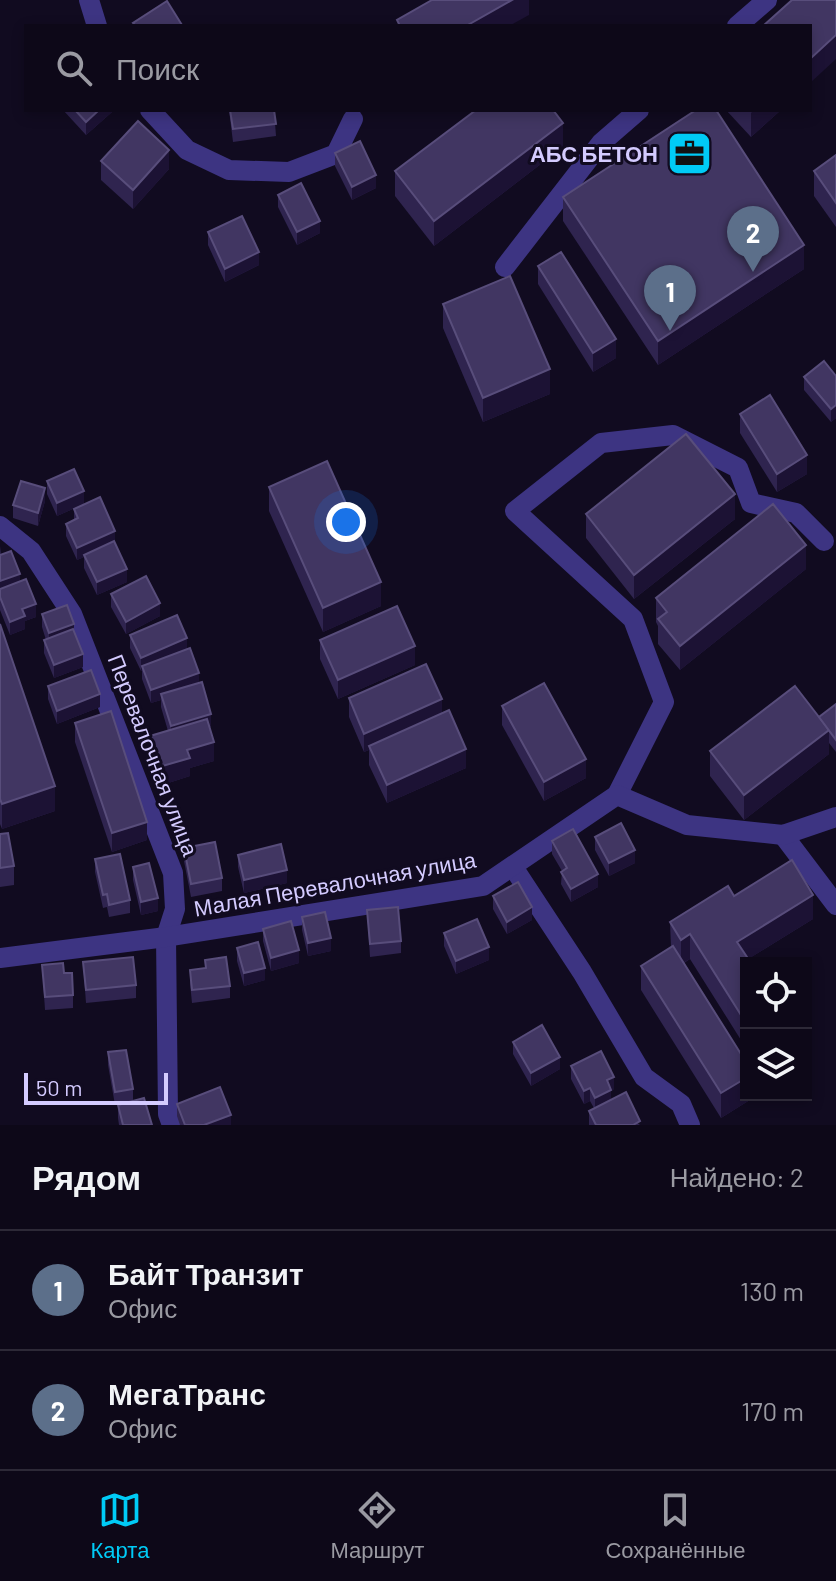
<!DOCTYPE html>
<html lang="ru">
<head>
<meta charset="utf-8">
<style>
	:root { --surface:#0d0818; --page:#1b1625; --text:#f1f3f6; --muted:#9a9aa2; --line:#2d2937; --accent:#00cbf6 }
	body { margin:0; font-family:Barlow,sans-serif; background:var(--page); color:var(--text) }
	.controls { position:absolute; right:24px; bottom:24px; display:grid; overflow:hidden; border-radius:0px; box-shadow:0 4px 12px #0003 }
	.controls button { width:72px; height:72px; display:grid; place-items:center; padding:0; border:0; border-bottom:2px solid var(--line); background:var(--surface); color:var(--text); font:40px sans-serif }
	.scale { position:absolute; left:24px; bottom:20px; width:144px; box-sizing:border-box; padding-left:8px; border:4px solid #d4cbff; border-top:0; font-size:22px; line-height:28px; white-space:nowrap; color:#d4cbff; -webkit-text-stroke:6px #110b20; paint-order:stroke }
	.you { position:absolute; left:346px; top:522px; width:28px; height:28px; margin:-20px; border:6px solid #fff; border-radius:50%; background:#1a73e8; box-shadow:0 0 0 12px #1a73e833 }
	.badge { display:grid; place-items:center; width:52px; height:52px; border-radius:50%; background:var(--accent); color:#fff; font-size:26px; font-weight:700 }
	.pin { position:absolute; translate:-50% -66px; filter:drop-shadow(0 2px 4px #0008) }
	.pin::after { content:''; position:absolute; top:42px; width:28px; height:24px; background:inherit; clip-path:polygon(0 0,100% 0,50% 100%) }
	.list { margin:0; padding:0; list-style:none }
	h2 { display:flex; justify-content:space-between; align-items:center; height:104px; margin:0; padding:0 32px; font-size:34px }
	h2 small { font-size:26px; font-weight:400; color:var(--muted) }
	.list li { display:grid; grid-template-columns:52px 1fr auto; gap:24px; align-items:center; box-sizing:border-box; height:120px; padding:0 32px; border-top:2px solid var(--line) }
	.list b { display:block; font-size:30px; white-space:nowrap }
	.list p { margin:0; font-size:26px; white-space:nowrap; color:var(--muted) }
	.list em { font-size:26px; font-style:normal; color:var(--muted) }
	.icon { flex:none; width:44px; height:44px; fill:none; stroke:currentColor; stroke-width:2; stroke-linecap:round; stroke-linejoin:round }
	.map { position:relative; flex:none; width:836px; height:1125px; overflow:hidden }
	.search { position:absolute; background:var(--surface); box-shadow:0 4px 12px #0003; left:24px; right:24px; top:24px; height:88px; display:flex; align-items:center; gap:20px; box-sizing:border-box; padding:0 28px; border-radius:0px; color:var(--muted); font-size:30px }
	.sheet { height:344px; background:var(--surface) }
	nav { display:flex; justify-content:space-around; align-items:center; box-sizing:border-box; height:112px; border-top:2px solid var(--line); background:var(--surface); font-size:22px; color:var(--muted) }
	nav a { display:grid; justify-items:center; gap:4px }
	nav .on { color:var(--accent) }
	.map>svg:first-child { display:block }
</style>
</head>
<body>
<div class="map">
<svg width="836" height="1125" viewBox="0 0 836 1125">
	<rect width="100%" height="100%" fill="#110b20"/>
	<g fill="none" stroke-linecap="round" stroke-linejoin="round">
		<g stroke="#3d3482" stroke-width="20">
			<polyline points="89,0 97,26"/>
			<polyline points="737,26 767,0"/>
			<polyline points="150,110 187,150 229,170 289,172 336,154 353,119"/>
			<polyline points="505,267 601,143 639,110"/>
			<polyline points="0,526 31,551 72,614 173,873 175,909 166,937 168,1114 172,1125"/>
			<polyline points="617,795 664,702 633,619 515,511 601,443 673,435 738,468 751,503 796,513 824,541"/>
			<polyline points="783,835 836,905"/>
			<polyline points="513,867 582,972 644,1077 681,1104 690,1125"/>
			<polyline points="0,958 166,937 483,886 617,795 687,825 783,835 836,817"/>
		</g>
	</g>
	<g fill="#2f244f">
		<polygon points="63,110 112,110 112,112 86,135"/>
		<polygon points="229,110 274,110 276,136 233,142"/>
		<polygon points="726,110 781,110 751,137"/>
		<polygon points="563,147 434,246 395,196 395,171"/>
		<polygon points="335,153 376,188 352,200 335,166"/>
		<polygon points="836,155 836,227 814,196 814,171"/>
		<polygon points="101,161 169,169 133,209 101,180"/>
		<polygon points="278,195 320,233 297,245 278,207"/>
		<polygon points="563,197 804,269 658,365 563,221"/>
		<polygon points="208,232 259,265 225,282 208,245"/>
		<polygon points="538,266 616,358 593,372 538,284"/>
		<polygon points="443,304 550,394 483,422 443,328"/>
		<polygon points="836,376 836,418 831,422 804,390 804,377"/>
		<polygon points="740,414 807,474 777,492 740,433"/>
		<polygon points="47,481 84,504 57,516 47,494"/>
		<polygon points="269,487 381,606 323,632 269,511"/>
		<polygon points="45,501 38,526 13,518 13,505"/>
		<polygon points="74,509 115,544 127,582 97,595 84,568 84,557 77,560 66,536 66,524 74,520"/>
		<polygon points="586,514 735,519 634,599 586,538"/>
		<polygon points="0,546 1,555 20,581 36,617 25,621 25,629 10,635 0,610"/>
		<polygon points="806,569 680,670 658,644 658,626 656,622 656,598"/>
		<polygon points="111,594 160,616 126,634 111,607"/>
		<polygon points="42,614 74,631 83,667 54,678 44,653 44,640 46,640 42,627"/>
		<polygon points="0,624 55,811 2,829 0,824"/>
		<polygon points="130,635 187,649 199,682 211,726 210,727 214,761 190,768 190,776 159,786 150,755 150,736 168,731 161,707 161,700 151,703 142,679 142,670 141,671 130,648"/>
		<polygon points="320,640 415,665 338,699 320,659"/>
		<polygon points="48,686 100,707 57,724 48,699"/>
		<polygon points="349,698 442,714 466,768 387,803 369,765 369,750 364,752 349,717"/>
		<polygon points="836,704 836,752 829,743 829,754 744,820 710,776 710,751 819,717"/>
		<polygon points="502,706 586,778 544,801 502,725"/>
		<polygon points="75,723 147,840 112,852 75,742"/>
		<polygon points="0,834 14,866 14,885 0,887"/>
		<polygon points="595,837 635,863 609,876 595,850"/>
		<polygon points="552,841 598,887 571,902 561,884 562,871 552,854"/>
		<polygon points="184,848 222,878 222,891 191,897 184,861"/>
		<polygon points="238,855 287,883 244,893 238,867"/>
		<polygon points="95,859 130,900 130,913 109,917 107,907 103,908 95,872"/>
		<polygon points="133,867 158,911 141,915 133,880"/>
		<polygon points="493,896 532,920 507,934 493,909"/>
		<polygon points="734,896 813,919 748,959 746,963 746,1048 690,959 684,963 753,1095 753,1098 721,1118 641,990 641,966 671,947 670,922"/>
		<polygon points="367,910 401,941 401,953 370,957"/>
		<polygon points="302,917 331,951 308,956 302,930"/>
		<polygon points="263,929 299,963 271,971 263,941"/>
		<polygon points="444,933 489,960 456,974 444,946"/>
		<polygon points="237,948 265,980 244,986 237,961"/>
		<polygon points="205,960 230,986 230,998 192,1003 190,983 190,970 205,968"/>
		<polygon points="83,962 136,985 136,998 86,1003"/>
		<polygon points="42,965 64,973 73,995 73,1008 45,1010"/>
		<polygon points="513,1042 560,1069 531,1086 513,1054"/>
		<polygon points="108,1052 133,1089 133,1101 152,1125 119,1125 118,1118 118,1105 126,1103 115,1105 108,1065"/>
		<polygon points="571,1066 614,1089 611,1091 611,1100 640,1125 589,1125 589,1111 594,1108 590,1101 584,1104 571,1079"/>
		<polygon points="177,1104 231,1125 180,1125 177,1116"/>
	</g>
	<g fill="#1c1234">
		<polygon points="512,0 529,0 529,15 509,26 466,26"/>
		<polygon points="836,35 836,59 810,83 810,59"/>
		<polygon points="99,110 112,110 112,112 86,135 86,122"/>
		<polygon points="754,110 781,110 751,137 751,113"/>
		<polygon points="563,123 563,147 434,246 434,221"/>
		<polygon points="169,150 169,169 133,209 133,190"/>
		<polygon points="376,175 376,188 352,200 352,187"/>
		<polygon points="320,221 320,233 297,245 297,232"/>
		<polygon points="804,245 804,269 658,365 658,341"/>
		<polygon points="259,252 259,265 225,282 225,269"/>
		<polygon points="616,339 616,358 593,372 593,353"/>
		<polygon points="550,369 550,394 483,422 483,398"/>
		<polygon points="836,405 836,418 831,422 831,409"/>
		<polygon points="807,455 807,474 777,492 777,474"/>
		<polygon points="45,488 45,501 38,526 38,513"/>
		<polygon points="84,491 84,504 57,516 57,503"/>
		<polygon points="735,494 735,519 634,599 634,575"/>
		<polygon points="115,531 115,544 77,560 77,548"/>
		<polygon points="806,545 806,569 680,670 680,646"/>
		<polygon points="127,569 127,582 97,595 97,582"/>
		<polygon points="20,574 20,587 0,594 0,581"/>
		<polygon points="381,582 381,606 323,632 323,608"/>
		<polygon points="160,603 160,616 126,634 126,622"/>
		<polygon points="36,604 36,617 25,621 25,629 10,635 10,622 22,609"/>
		<polygon points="74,624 74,637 49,646 49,633"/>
		<polygon points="187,638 187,651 142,666 142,670 141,671 141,658"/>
		<polygon points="415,646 415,665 338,699 338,680"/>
		<polygon points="83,654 83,667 54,678 54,665"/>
		<polygon points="199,673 199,686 161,694 161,700 151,703 151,690"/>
		<polygon points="100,694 100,707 57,724 57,711"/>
		<polygon points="442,699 442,718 369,746 369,750 364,752 364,734"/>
		<polygon points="211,714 211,726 171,739 171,726"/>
		<polygon points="829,730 829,754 744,820 744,795"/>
		<polygon points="214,742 214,761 190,768 190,776 159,786 159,767 187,750"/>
		<polygon points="466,749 466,768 387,803 387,785"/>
		<polygon points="586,759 586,778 544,801 544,782"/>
		<polygon points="55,786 55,811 2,829 2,804"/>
		<polygon points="147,822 147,840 112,852 112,833"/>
		<polygon points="635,850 635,863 609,876 609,863"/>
		<polygon points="287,870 287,883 244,893 244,880"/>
		<polygon points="598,874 598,887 571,902 571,889"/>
		<polygon points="813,895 813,919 737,966 737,942"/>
		<polygon points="158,898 158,911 141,915 141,902"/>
		<polygon points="532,907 532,920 507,934 507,922"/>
		<polygon points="690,934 690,959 681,964 681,940"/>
		<polygon points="331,938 331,951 308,956 308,943"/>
		<polygon points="489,947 489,960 456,974 456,961"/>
		<polygon points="299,950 299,963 271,971 271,958"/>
		<polygon points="265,968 265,980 244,986 244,973"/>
		<polygon points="560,1057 560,1069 531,1086 531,1073"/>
		<polygon points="614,1077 614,1089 611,1091 611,1102 595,1110 595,1098 607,1080"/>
		<polygon points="746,1078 746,1095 753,1095 753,1098 721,1118 721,1093"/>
		<polygon points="590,1088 590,1101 584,1104 584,1091"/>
		<polygon points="231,1115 231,1125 204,1125"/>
	</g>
	<g fill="#413662" stroke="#584d7b" stroke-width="2">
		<polygon points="432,0 512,0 466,26 400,26 397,20"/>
		<polygon points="792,0 836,0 836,35 810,59 810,26 763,26"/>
		<polygon points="167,1 182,25 180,26 136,26 133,23"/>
		<polygon points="75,110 99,110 86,122"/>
		<polygon points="230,110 274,110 276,124 233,129"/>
		<polygon points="476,110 553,110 563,123 434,221 395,171"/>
		<polygon points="696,110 716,110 804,245 658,341 563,197"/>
		<polygon points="138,121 169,150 133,190 101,161"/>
		<polygon points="360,141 376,175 352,187 335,153"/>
		<polygon points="836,155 836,203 814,171"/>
		<polygon points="301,183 320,221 297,232 278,195"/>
		<polygon points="242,216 259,252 225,269 208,232"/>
		<polygon points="561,252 616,339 593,353 538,266"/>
		<polygon points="510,276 550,369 483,398 443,304"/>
		<polygon points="824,361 836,376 836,405 831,409 804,377"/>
		<polygon points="770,395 807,455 777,474 740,414"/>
		<polygon points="686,434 735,494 634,575 586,514"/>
		<polygon points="327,461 381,582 323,608 269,487"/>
		<polygon points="74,469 84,491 57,503 47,481"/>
		<polygon points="21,481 45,488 38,513 13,505"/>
		<polygon points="100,497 115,531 77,548 66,524 78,518 74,509"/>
		<polygon points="773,504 806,545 680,646 658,619 667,612 656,598"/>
		<polygon points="114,541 127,569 97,582 84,555"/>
		<polygon points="11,551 20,574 0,581 0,555"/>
		<polygon points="146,576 160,603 126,622 111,594"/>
		<polygon points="26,579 36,604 22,609 25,616 10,622 0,597 0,589"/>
		<polygon points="67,605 74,624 49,633 42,614"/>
		<polygon points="397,606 415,646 338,680 320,640"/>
		<polygon points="177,615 187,638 141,658 130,635"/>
		<polygon points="0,624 55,786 2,804 0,799"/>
		<polygon points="73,629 83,654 54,665 44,640"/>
		<polygon points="190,648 199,673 151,690 142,666"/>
		<polygon points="426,664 442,699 364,734 349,698"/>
		<polygon points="91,670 100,694 57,711 48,686"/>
		<polygon points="202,682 211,714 171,726 161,694"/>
		<polygon points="544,683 586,759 544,782 502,706"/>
		<polygon points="795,686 829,730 744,795 710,751"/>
		<polygon points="836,704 836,740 819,717"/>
		<polygon points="449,710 466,749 387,785 369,746"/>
		<polygon points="111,711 147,822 112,833 75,723"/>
		<polygon points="207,719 214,742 187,750 190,758 159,767 150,736"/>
		<polygon points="621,823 635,850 609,863 595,837"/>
		<polygon points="573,829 598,874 571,889 561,872 567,868 552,841"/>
		<polygon points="8,833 14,866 0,868 0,834"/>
		<polygon points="215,842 222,878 191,884 184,848"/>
		<polygon points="281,844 287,870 244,880 238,855"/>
		<polygon points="120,854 130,900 109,905 107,894 103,895 95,859"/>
		<polygon points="792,860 813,895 737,942 751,963 746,963 746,1023 690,934 681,940 670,922 728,886 734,896"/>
		<polygon points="149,863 158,898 141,902 133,867"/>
		<polygon points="518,882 532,907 507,922 493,896"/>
		<polygon points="398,907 401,941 370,944 367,910"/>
		<polygon points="325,912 331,938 308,943 302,917"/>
		<polygon points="477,919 489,947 456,961 444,933"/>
		<polygon points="291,921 299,950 271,958 263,929"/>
		<polygon points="258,942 265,968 244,973 237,948"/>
		<polygon points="673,946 746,1062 746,1078 721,1093 641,966"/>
		<polygon points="133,957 136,985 86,990 83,962"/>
		<polygon points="226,957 230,986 192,990 190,970 206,968 205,960"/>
		<polygon points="63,963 64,973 72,973 73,995 45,997 42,965"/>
		<polygon points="542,1025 560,1057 531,1073 513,1042"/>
		<polygon points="126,1050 133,1089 115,1092 108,1052"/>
		<polygon points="601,1051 614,1077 607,1080 611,1090 595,1098 590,1088 584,1091 571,1066"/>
		<polygon points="220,1087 231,1115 204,1125 185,1125 177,1104"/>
		<polygon points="626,1092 640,1121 633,1125 596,1125 589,1111"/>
		<polygon points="144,1098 152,1125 123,1125 118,1105"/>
	</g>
	<defs>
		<symbol id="office-square" viewBox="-11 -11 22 22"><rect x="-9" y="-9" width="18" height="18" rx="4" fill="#00cbf6" stroke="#110b20"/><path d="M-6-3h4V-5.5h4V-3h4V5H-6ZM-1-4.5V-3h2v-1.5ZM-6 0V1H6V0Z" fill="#111"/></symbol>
	</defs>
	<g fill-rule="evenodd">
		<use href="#office-square" x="664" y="128" width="51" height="51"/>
	</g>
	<g text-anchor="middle" stroke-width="6" stroke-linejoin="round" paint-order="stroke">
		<g font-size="22" font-weight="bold" fill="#d4cbff" stroke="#110b20" text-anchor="end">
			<text x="658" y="162">АБС БЕТОН</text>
		</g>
		<g font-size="22" fill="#d4cbff" stroke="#110b20">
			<text transform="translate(153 755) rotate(69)" y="8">Перевалочная улица</text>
			<text transform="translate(335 884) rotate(-10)" y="8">Малая Перевалочная улица</text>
		</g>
	</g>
</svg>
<div class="controls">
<button><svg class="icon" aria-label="locate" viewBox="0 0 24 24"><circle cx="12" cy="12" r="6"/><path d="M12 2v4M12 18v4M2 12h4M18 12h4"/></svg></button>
<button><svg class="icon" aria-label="layers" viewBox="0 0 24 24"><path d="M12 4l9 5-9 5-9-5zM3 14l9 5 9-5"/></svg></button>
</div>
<div class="scale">50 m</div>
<div class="you"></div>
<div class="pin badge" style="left:670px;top:331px;background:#5c6f8a">1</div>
<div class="pin badge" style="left:753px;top:272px;background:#5c6f8a">2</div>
<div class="search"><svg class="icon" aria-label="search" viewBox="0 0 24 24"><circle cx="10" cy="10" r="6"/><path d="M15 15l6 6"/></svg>Поиск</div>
</div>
<section class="sheet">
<h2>Рядом<small>Найдено: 2</small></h2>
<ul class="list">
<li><span class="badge" style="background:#5c6f8a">1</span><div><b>Байт Транзит</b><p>Офис</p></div><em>130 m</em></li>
<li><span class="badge" style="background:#5c6f8a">2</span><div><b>МегаТранс</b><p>Офис</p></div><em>170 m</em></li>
</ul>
</section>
<nav>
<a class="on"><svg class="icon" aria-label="map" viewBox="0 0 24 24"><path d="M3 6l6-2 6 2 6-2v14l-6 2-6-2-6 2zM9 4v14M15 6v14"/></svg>Карта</a>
<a><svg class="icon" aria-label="directions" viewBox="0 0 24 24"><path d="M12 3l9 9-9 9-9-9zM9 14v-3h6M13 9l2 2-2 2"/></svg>Маршрут</a>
<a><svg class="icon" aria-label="saved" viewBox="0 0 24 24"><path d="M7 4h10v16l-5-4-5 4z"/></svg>Сохранённые</a>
</nav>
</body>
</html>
